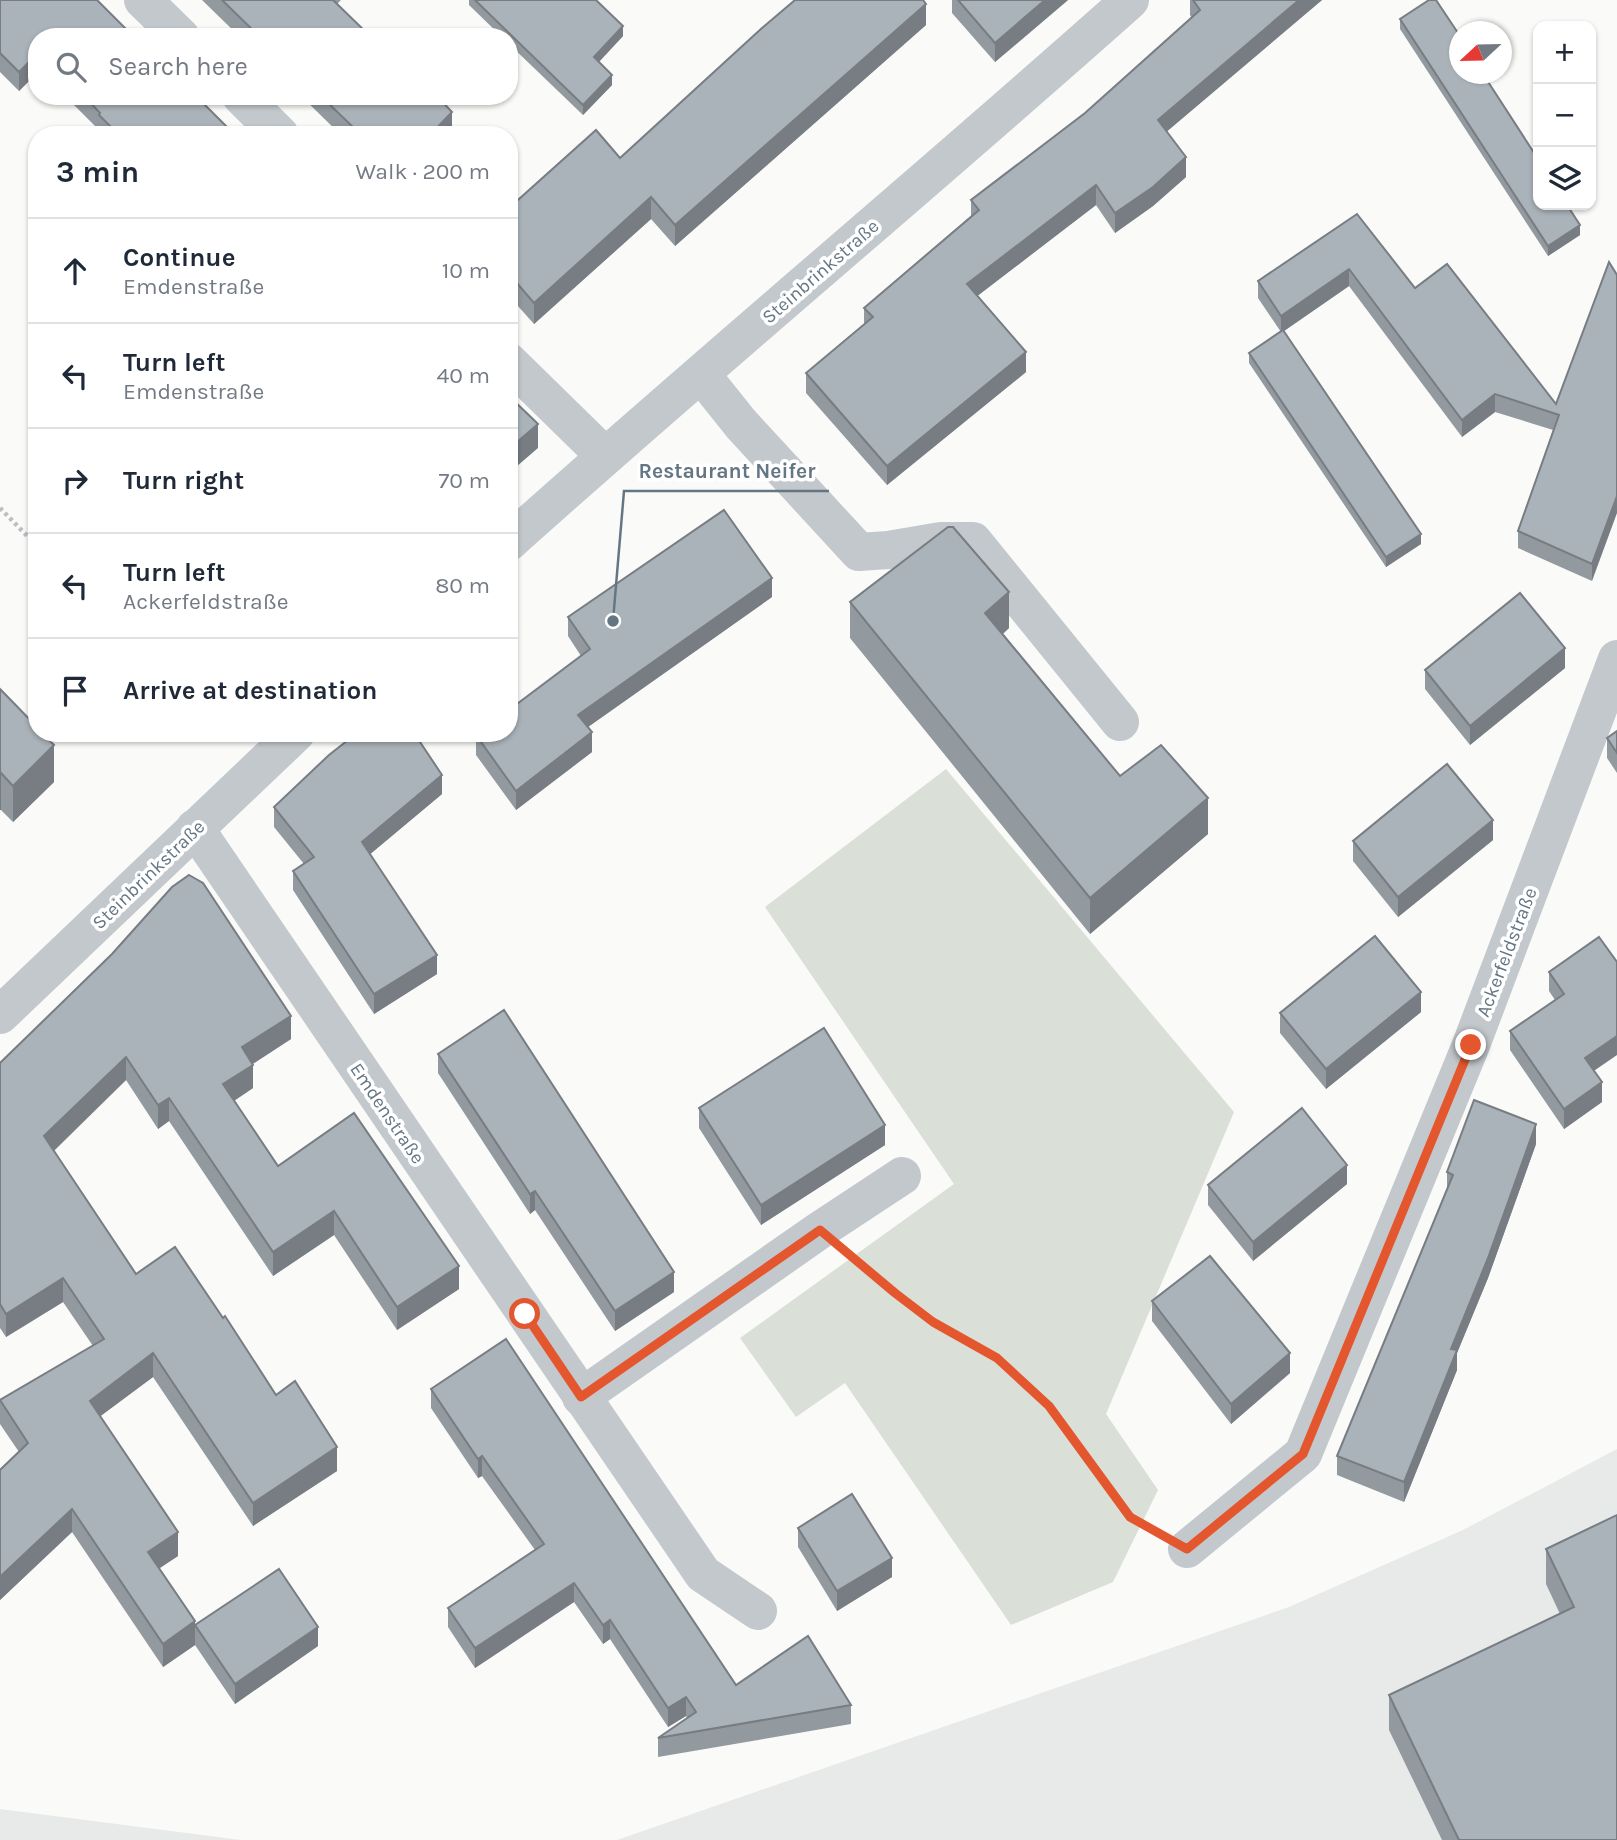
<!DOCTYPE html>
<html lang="en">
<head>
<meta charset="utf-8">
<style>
	:root { --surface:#fff; --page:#f6f6f7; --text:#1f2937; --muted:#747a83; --line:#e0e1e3 }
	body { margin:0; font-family:Karla,sans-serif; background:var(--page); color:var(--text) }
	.controls { position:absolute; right:21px; top:21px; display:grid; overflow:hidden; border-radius:14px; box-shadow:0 2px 5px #0004 }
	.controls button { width:63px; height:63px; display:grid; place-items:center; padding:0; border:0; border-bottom:2px solid var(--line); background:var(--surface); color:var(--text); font:35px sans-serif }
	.compass { position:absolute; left:1449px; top:21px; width:63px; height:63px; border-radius:50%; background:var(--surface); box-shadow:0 2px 5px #0004; rotate:248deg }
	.stop { position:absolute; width:21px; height:21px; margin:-16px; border:5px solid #e4572e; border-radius:50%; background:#fff }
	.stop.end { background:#e4572e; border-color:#fff; box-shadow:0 2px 7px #0008 }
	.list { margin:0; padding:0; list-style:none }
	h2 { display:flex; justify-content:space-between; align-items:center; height:91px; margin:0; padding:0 28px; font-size:30px }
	h2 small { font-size:23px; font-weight:400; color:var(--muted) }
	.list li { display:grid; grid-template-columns:46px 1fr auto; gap:21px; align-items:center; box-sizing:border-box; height:105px; padding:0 28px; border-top:2px solid var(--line) }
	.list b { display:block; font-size:26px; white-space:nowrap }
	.list p { margin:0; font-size:23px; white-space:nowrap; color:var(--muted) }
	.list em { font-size:23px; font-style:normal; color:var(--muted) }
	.icon { flex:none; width:38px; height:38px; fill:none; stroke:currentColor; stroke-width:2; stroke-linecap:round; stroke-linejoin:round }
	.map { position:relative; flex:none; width:1617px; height:1840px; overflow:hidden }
	.search { position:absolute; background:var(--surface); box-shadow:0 2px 5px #0004; left:28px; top:28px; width:490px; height:77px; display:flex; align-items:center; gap:18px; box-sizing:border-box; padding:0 24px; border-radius:28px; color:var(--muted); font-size:26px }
	.panel { position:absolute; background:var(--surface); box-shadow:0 2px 5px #0004; left:28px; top:126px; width:490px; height:616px; border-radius:28px }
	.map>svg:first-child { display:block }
</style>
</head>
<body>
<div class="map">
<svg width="1617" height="1840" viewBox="0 0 1617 1840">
	<rect width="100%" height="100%" fill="#fafaf8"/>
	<g fill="#e8e9e9">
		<polygon points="1617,1449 1617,1840 617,1840 1289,1607 1463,1530"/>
		<polygon points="0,1809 241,1840 0,1840"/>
	</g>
	<polygon fill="#dadfd7" points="946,769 1234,1112 1106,1414 1158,1490 1113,1582 1011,1625 845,1383 796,1417 740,1338 954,1184 765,907"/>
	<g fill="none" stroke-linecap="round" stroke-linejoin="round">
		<g stroke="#bbbfc2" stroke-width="4.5" stroke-dasharray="3.5 3.5" stroke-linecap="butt">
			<polyline points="0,508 37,546"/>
			<polyline points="855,1259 933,1322 997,1358 1049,1406 1130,1517 1150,1528"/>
		</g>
		<g stroke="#c3c8cc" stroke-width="38">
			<polyline points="143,0 181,37"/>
			<polyline points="241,96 280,135"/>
			<polyline points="509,362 605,456"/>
			<polyline points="701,374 741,424 859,552 888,550 941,541 973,541 1120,722"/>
			<path d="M509,542C714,358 925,183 1130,0"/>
			<polyline points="195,828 703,1574 758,1611"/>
			<polyline points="0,1015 296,733"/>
			<polyline points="581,1397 820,1230 902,1176"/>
			<polyline points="1187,1549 1303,1454 1471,1045 1617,659"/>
		</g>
	</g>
	<g fill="#929a9f">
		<polygon points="0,0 37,37 37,73 19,91 0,72"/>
		<polygon points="202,0 341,0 337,4 371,37 240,37"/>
		<polygon points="469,0 596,0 623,36 599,62 612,85 583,115 509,44 509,37 502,37 469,5"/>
		<polygon points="952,0 1068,0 995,62 952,13"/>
		<polygon points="1190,0 1322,0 1166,132 1186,177 1153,206 1115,233 1096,205 977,296 1026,372 887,485 806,393 806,373 864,324 864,308 971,216 971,200 1085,113 1192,18 1190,15"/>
		<polygon points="1400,19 1580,235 1548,256 1400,29"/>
		<polygon points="926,25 675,246 651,219 534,324 509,296 509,208 620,158"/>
		<polygon points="65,96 196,96 235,135 100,135 99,130"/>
		<polygon points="301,96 437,96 452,131 448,135 341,135"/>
		<polygon points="1357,214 1415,288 1556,404 1609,262 1592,581 1518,548 1518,531 1553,430 1495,412 1462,437 1349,286 1284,331 1421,544 1386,567 1249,363 1249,353 1281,332 1258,298 1258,281"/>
		<polygon points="772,597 588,727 592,752 516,810 476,755 476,735 581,656 568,636 568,617"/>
		<polygon points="850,602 1009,628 1003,634 1120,776 1208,834 1090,934 850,638"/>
		<polygon points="1565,668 1470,745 1425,689 1425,670"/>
		<polygon points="0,689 54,782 13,822 1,810 0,810"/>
		<polygon points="1617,731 1617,773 1607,758 1607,738"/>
		<polygon points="442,794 370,854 437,974 374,1014 293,890 293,871 304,864 274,827 274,807"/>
		<polygon points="1493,840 1398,917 1353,861 1353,841"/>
		<polygon points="1599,937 1594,1071 1602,1102 1564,1129 1510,1050 1510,1031 1555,1000 1549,991 1549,972"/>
		<polygon points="1421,1012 1326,1089 1280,1033 1280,1013"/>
		<polygon points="291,1039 252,1064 253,1088 234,1101 278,1166 459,1289 397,1330 334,1235 273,1276 169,1121 158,1129 126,1080 54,1151 136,1274 276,1395 337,1471 253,1526 153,1377 100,1416 178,1556 159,1568 195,1625 318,1646 235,1704 195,1645 163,1667 72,1532 0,1600 0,1470 19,1452 0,1424 0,1400 93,1346 63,1302 6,1337 0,1328 0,1063"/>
		<polygon points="438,1054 674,1292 615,1331 535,1210 530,1214 438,1073"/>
		<polygon points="699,1108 885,1145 761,1225 699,1128"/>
		<polygon points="1536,1144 1488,1278 1457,1353 1457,1370 1404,1502 1337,1475 1337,1456 1447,1191 1447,1172"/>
		<polygon points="1347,1184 1253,1261 1208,1205 1208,1185"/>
		<polygon points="1152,1301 1290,1373 1231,1424 1152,1321"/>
		<polygon points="431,1389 736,1685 851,1705 851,1724 658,1757 658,1738 687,1718 686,1716 668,1727 610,1639 603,1644 574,1602 475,1668 448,1627 448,1608 535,1550 482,1476 478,1478 431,1408"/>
		<polygon points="1617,1515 1617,1840 1442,1840 1389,1730 1389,1695 1560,1614 1546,1584 1546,1549"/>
		<polygon points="798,1528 892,1577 837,1611 798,1547"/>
	</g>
	<g fill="#777d82">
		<polygon points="1045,0 1068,0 995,62 995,43"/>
		<polygon points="1299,0 1322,0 1158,139 1158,120"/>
		<polygon points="926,4 926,25 675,246 675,225"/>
		<polygon points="623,26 623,36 594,67 594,57"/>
		<polygon points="37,54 37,73 19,91 19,72"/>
		<polygon points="612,75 612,85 583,115 583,105"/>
		<polygon points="452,112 452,131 448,135 430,135"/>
		<polygon points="1186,157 1186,177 1153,206 1115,233 1115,213"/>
		<polygon points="1096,185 1096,205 967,304 967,284"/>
		<polygon points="651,197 651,219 534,324 534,303"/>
		<polygon points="1580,225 1580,235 1548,256 1548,246"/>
		<polygon points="1349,269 1349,286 1281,333 1281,316"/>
		<polygon points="1026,352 1026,372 887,485 887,466"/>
		<polygon points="1495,394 1495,412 1462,437 1462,420"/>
		<polygon points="538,424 538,448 509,473 509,449"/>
		<polygon points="1617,496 1617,513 1592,581 1592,564"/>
		<polygon points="1421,534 1421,544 1386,567 1386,557"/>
		<polygon points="772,578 772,597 578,734 578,715"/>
		<polygon points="1009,592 1009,628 985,649 985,613"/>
		<polygon points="1565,648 1565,668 1470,745 1470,726"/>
		<polygon points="592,732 592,752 516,810 516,791"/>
		<polygon points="54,745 54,782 13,822 13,786"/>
		<polygon points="1,773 1,810 0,810 0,774"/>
		<polygon points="442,775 442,794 362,861 362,842"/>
		<polygon points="1208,798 1208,834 1090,934 1090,898"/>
		<polygon points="1493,820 1493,840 1398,917 1398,897"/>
		<polygon points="437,955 437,974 374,1014 374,994"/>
		<polygon points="1421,992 1421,1012 1326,1089 1326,1069"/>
		<polygon points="291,1016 291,1039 242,1071 242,1047"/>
		<polygon points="1617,1036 1617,1055 1585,1077 1585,1058"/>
		<polygon points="126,1057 126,1080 44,1160 44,1136"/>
		<polygon points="253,1065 253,1088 223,1108 223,1084"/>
		<polygon points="1602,1082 1602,1102 1564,1129 1564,1109"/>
		<polygon points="169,1098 169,1121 158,1129 158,1105"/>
		<polygon points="1536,1124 1536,1144 1488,1278 1457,1353 1457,1370 1404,1502 1404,1482 1451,1349"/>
		<polygon points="885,1125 885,1145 761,1225 761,1205"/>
		<polygon points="1347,1165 1347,1184 1253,1261 1253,1242"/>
		<polygon points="535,1191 535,1210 530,1214 530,1194"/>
		<polygon points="334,1211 334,1235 273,1276 273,1252"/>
		<polygon points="459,1266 459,1289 397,1330 397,1307"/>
		<polygon points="674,1272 674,1292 615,1331 615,1311"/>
		<polygon points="63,1278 63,1302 6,1337 6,1314"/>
		<polygon points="153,1353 153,1377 90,1424 90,1401"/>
		<polygon points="1290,1353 1290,1373 1231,1424 1231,1404"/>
		<polygon points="337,1447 337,1471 253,1526 253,1503"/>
		<polygon points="482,1456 482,1476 478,1478 478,1459"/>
		<polygon points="72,1509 72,1532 0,1600 0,1577"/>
		<polygon points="178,1532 178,1556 148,1576 148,1552"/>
		<polygon points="892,1558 892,1577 837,1611 837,1591"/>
		<polygon points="574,1583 574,1602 475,1668 475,1648"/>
		<polygon points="610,1620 610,1639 603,1644 603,1625"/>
		<polygon points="195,1621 195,1645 163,1667 163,1644"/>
		<polygon points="318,1627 318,1646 235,1704 235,1684"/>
		<polygon points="686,1697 686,1716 668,1727 668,1708"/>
	</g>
	<g fill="#aab3b9" stroke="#777d82" stroke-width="2">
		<polygon points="0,0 97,0 134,37 37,37 37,54 19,72 0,53"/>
		<polygon points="222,0 333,0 371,37 260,37"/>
		<polygon points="475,0 596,0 623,26 594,57 612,75 583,105"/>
		<polygon points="795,0 923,0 926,4 675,225 651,197 534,303 509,274 509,208 596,130 620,158 762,28"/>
		<polygon points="958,0 1045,0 995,43"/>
		<polygon points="1193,0 1299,0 1158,120 1186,157 1153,187 1115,213 1096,185 967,284 1026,352 887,466 806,373 873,317 864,308 979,210 971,200 1085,113 1200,10"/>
		<polygon points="1429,0 1436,0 1460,36 1460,74 1483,74 1538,159 1538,205 1567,205 1580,225 1548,246 1400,19"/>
		<polygon points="84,96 196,96 235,135 119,135 99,115 100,113"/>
		<polygon points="321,96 437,96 452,112 430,135 376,135 373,133 371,135 361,135"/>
		<polygon points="1357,214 1415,288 1447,264 1556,404 1609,262 1617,275 1617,496 1592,564 1518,531 1559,415 1495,394 1462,420 1349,269 1281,316 1258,281"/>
		<polygon points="1283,330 1421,534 1386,557 1249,353"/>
		<polygon points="509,396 538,424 509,449"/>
		<polygon points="724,510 772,578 578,715 592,732 516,791 476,735 478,733 509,733 509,710 590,649 568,617"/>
		<polygon points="948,527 953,527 1009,592 985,613 1120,776 1161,745 1208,798 1090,898 850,602"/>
		<polygon points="1520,593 1565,648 1470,726 1425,670"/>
		<polygon points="0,689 37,727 37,733 42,733 54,745 13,786 1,773 0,774"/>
		<polygon points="1617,731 1617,753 1607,738"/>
		<polygon points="357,733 414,733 442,775 362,842 437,955 374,994 293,871 314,857 274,807 329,755"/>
		<polygon points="1447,764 1493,820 1398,897 1353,841"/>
		<polygon points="189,875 203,883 291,1016 242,1047 253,1065 223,1084 278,1166 354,1113 459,1266 397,1307 334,1211 273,1252 169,1098 158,1105 126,1057 44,1136 136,1274 175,1247 223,1318 225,1316 276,1395 295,1381 337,1447 253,1503 153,1353 90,1401 178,1532 148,1552 195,1621 163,1644 72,1509 0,1577 0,1470 28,1443 0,1400 104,1339 63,1278 6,1314 0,1304 0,1063 112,954 172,887"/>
		<polygon points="1375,936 1421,992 1326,1069 1280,1013"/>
		<polygon points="1599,937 1617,962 1617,1036 1585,1058 1602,1082 1564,1109 1510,1031 1564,994 1549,972"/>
		<polygon points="504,1010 674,1272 615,1311 535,1191 530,1194 438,1054"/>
		<polygon points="824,1028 885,1125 761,1205 699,1108"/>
		<polygon points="1474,1100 1536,1124 1488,1258 1451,1349 1457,1350 1404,1482 1337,1456 1453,1175 1447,1172"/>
		<polygon points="1302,1108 1347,1165 1253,1242 1208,1185"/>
		<polygon points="1210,1256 1290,1353 1231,1404 1152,1301"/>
		<polygon points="506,1339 736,1685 808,1636 851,1705 658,1738 696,1712 686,1697 668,1708 610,1620 603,1625 574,1583 475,1648 448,1608 544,1544 482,1456 478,1459 431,1389"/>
		<polygon points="852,1494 892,1558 837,1591 798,1528"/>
		<polygon points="1617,1515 1617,1840 1459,1840 1389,1695 1574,1607 1546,1549"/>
		<polygon points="279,1569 318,1627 235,1684 195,1625"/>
	</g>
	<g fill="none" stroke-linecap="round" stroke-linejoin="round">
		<polyline stroke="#e4572e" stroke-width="9" points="525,1314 581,1397 820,1230 895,1293 933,1322 997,1358 1049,1406 1130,1517 1187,1549 1303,1454 1471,1045"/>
	</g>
	<g text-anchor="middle" stroke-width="7" stroke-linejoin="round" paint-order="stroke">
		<g font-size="19" fill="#657683" stroke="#fff">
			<text transform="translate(820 271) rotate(-41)" y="7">Steinbrinkstraße</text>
			<text transform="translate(148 874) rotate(-44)" y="7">Steinbrinkstraße</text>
			<text transform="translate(1506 952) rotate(-69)" y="7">Ackerfeldstraße</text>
			<text transform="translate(388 1113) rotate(56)" y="7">Emdenstraße</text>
		</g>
	</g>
	<path fill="none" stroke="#657683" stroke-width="2.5" d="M613 621L624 491H829"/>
	<circle fill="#657683" stroke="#fff" stroke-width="2.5" cx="613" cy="621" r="7"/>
	<g font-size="21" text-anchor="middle" font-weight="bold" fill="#657683" stroke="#fff" stroke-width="7" stroke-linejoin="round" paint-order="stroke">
		<text x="727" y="478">Restaurant Neifer</text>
	</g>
</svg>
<div class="controls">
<button>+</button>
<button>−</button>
<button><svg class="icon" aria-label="layers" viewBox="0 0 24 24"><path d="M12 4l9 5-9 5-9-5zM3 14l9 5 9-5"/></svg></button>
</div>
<svg class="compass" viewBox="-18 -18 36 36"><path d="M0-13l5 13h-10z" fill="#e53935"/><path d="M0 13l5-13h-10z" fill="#747a83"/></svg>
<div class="stop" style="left:525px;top:1314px"></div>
<div class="stop end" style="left:1471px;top:1045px"></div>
<div class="search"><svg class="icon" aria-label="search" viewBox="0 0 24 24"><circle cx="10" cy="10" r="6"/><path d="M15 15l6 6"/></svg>Search here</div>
<section class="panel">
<h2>3 min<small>Walk · 200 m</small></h2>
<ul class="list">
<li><svg class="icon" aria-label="ahead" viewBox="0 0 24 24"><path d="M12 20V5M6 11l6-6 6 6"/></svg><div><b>Continue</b><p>Emdenstraße</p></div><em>10 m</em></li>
<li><svg class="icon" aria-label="left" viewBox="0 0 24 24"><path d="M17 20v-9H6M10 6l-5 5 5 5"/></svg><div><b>Turn left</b><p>Emdenstraße</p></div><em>40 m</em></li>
<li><svg class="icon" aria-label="right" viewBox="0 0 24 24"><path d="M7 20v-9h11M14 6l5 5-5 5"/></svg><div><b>Turn right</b></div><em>70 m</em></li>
<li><svg class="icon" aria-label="left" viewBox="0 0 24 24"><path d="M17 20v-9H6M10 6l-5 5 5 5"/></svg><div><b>Turn left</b><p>Ackerfeldstraße</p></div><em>80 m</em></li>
<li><svg class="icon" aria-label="arrive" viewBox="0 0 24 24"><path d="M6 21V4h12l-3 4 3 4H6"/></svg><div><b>Arrive at destination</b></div></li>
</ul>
</section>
</div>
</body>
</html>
